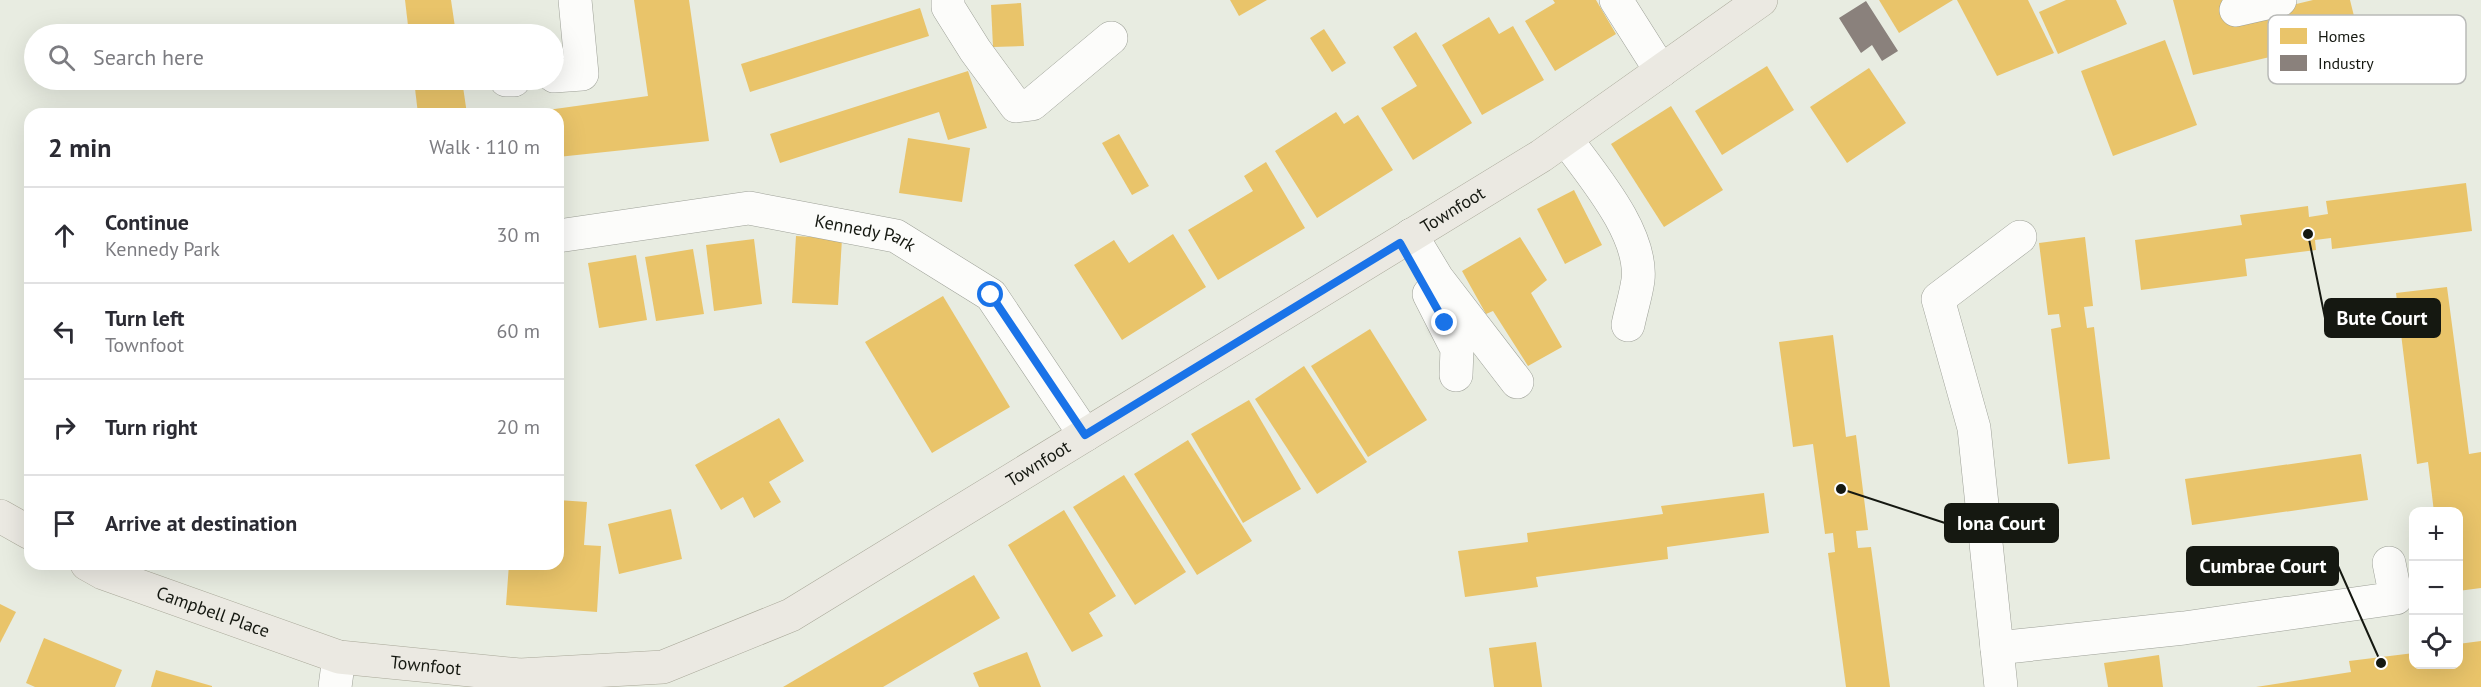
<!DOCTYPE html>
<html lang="en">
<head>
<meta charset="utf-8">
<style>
	:root { --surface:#fff; --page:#f7f7f7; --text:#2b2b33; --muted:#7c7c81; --line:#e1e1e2 }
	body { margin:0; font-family:"PT Sans",sans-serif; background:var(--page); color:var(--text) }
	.controls { position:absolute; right:18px; bottom:18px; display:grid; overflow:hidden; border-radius:12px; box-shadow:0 6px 24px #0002 }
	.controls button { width:54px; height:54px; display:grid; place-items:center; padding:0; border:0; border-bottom:2px solid var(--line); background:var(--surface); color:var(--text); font:30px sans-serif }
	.stop { position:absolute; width:18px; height:18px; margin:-14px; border:4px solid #1a73e8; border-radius:50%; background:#fff }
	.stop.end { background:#1a73e8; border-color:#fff; box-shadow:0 2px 6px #0008 }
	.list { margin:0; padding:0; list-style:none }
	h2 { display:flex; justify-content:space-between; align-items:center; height:78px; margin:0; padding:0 24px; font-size:26px }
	h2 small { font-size:20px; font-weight:400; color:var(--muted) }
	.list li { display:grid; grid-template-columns:39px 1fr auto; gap:18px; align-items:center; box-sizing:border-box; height:96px; padding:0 24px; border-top:2px solid var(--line) }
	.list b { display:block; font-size:22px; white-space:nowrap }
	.list p { margin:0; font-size:20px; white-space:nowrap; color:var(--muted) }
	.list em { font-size:20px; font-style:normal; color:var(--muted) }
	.icon { flex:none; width:33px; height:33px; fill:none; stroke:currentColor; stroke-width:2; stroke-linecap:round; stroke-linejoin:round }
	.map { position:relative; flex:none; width:2481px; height:687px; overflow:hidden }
	.search { position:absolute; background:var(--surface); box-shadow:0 6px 24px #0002; left:24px; top:24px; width:540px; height:66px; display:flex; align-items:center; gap:15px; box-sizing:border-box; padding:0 21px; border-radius:33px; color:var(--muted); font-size:22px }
	.panel { position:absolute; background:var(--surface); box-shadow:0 6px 24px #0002; left:24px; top:108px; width:540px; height:462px; border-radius:18px }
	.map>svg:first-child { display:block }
</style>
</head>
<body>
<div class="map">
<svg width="2481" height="687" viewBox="0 0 2481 687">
	<rect width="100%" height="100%" fill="#e8ece1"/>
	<g fill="#e9c46a">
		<polygon points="405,0 451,0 456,34 409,34"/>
		<polygon points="634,0 689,0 709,141 558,157 558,114 526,113 648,96"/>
		<polygon points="1230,0 1267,0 1239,16"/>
		<polygon points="1553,0 1596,0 1616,34 1555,71 1525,21 1555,3"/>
		<polygon points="1879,0 1953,0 1899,33"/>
		<polygon points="1957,0 2028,0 2054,53 1997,76"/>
		<polygon points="2066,0 2116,0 2127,24 2058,54 2039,12"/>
		<polygon points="2173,0 2224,0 2231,20 2313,0 2350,0 2359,36 2193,75"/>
		<polygon points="1021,3 1024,46 993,47 991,5"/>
		<polygon points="920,8 929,36 750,92 741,64"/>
		<polygon points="1489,17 1499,34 1513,26 1544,80 1482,115 1442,45"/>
		<polygon points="1324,29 1346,63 1332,72 1310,38"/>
		<polygon points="1416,32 1472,123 1413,160 1381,108 1417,86 1393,47"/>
		<polygon points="2165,40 2197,125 2113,156 2081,71"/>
		<polygon points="1767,66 1794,110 1722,155 1695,111"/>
		<polygon points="1869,68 1906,123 1847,163 1810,107"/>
		<polygon points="968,71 987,128 948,140 939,112 780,163 770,134"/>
		<polygon points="414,80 462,80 467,114 418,114"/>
		<polygon points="1671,106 1723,190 1664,227 1611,144"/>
		<polygon points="1336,112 1344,124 1358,115 1393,170 1317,218 1275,151"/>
		<polygon points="1119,134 1149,186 1132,195 1102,143"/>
		<polygon points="908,138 970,148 962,202 899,193"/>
		<polygon points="1266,162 1305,228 1218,280 1188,230 1253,191 1244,176"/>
		<polygon points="2466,183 2472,231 2332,249 2331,238 2315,240 2316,250 2245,259 2247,276 2141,290 2135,240 2242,225 2240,215 2308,206 2309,217 2328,214 2326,201"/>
		<polygon points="1574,190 1602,245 1565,264 1537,209"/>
		<polygon points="1173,234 1206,287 1122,340 1074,265 1114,240 1129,263"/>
		<polygon points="796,236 842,239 838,305 792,303"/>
		<polygon points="1520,237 1547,280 1531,293 1562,347 1528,366 1493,311 1486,314 1462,271"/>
		<polygon points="2085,237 2093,306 2084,307 2087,328 2094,327 2110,459 2068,464 2051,329 2061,327 2059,314 2048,315 2039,243"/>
		<polygon points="754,239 762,304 714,311 706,245"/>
		<polygon points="693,249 704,314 656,321 645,257"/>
		<polygon points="636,255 647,320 599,328 588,263"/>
		<polygon points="2447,287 2469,454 2481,452 2481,588 2458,591 2458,512 2434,512 2428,462 2417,464 2396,293"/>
		<polygon points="943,296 1010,407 932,453 865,342"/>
		<polygon points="1370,329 1427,420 1368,457 1311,366"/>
		<polygon points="1833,335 1846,437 1856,435 1868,530 1856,531 1858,548 1871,547 1890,687 1846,687 1828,553 1835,552 1833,533 1825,534 1813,444 1793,447 1779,342"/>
		<polygon points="1304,366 1367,462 1317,494 1255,399"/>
		<polygon points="1249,400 1301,489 1243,523 1191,434"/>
		<polygon points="779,418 804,461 769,482 781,502 754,518 743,497 721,510 695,465"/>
		<polygon points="1188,440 1252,541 1197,575 1134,474"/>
		<polygon points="2361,454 2368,500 2192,525 2185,479"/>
		<polygon points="1124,475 1186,572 1135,605 1073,507"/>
		<polygon points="1764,493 1769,533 1667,547 1668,559 1536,577 1538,587 1465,597 1458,551 1528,542 1527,533 1663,514 1661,506"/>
		<polygon points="558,500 587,502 584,545 601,546 597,612 506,605 509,564 558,564"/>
		<polygon points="671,509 682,559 619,574 608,524"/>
		<polygon points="1064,510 1116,596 1089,613 1103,636 1072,652 1008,545"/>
		<polygon points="974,575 1000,618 883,687 783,687"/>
		<polygon points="0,604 16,612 0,643"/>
		<polygon points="44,638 122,670 115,687 35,687 26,683"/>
		<polygon points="2481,641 2481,687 2256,687 2351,672 2349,661 2414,653 2414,664 2458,664 2458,644"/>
		<polygon points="1536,642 1542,687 1494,687 1489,648"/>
		<polygon points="1027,652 1041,687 979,687 973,673"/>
		<polygon points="2159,655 2163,687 2108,687 2104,663"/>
		<polygon points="156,670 212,686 212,687 151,687"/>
	</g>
	<polygon fill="#8a817c" points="1866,1 1898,51 1882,61 1872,45 1861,53 1839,18"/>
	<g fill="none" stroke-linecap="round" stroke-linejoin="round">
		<defs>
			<g id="minor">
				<polyline points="948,0 948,7 975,50 1016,106 1032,104 1111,38"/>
				<polyline points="1616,0 1661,71"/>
				<polyline points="2236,10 2280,0"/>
				<polyline points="554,76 582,74 575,0"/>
				<polyline points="506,80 514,80"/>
				<path d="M1566,139C1592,175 1643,233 1638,280C1636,295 1631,310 1628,325"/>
				<polyline points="1411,235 1437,278 1517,382"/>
				<path id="s1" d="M558,236L749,208L896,236L991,295L1085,435"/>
				<polyline points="1429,294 1457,349 1456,375"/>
				<polyline points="1997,648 2184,628 2396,598 2389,563"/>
				<polyline points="335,687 339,657"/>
				<polyline points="2001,687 1974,428 1938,299 2020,237"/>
			</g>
			<g id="major">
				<polyline points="0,516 30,533"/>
				<path id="s2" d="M87,564L103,573L339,657L520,675L663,667L791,615L1541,156L1761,0"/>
			</g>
		</defs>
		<use href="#minor" stroke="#9da097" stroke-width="34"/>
		<use href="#major" stroke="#a9a899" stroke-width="34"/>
		<use href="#minor" stroke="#fcfcfa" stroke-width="33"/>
		<use href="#major" stroke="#ebe9e2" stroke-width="33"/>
	</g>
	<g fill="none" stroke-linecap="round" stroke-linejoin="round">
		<polyline stroke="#1a73e8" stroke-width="8" points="991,295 1085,435 1400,243 1445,323"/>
	</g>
	<g text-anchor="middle" stroke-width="6" stroke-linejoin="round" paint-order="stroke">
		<g font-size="18" fill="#151811" stroke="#fff">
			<text dy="6" stroke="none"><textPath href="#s2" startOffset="1508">Townfoot</textPath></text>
			<text dy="6" stroke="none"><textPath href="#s1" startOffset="312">Kennedy Park</textPath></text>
			<text dy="6" stroke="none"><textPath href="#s2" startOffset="1022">Townfoot</textPath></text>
			<text dy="6" stroke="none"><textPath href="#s2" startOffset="135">Campbell Place</textPath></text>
			<text dy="6" stroke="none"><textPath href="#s2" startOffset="356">Townfoot</textPath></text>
		</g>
	</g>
	<rect x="2268" y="15" width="198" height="69" rx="9" fill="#fff" stroke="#b9bab8" stroke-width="1.5"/>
	<rect x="2280" y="28" width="27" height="16" fill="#e9c46a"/>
	<rect x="2280" y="55" width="27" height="16" fill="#8a817c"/>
	<g font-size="16" fill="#151811">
		<text x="2318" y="42">Homes</text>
		<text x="2318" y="69">Industry</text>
	</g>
	<path fill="none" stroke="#151811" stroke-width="2" d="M2308 234L2325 318M1841 489L1945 523M2381 663L2338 566"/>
	<g fill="#151811" stroke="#fff" stroke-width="2">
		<circle cx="2308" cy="234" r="6"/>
		<circle cx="1841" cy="489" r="6"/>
		<circle cx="2381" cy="663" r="6"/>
	</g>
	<g fill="#151811" stroke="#151811" stroke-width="2">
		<rect x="2325" y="299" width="115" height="38" rx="6"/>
		<rect x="1945" y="504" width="113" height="38" rx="6"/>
		<rect x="2187" y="547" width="151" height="38" rx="6"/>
	</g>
	<g font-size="20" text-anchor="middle" font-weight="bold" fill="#fff">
		<text x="2382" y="325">Bute Court</text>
		<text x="2001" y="530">Iona Court</text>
		<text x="2263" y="573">Cumbrae Court</text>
	</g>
</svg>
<div class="controls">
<button>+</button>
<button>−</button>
<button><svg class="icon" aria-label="locate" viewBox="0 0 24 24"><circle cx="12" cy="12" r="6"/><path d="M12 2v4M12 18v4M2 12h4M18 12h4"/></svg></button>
</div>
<div class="stop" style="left:991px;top:295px"></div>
<div class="stop end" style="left:1445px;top:323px"></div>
<div class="search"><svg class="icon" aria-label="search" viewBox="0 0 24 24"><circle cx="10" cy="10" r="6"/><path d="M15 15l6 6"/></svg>Search here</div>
<section class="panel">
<h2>2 min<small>Walk · 110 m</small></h2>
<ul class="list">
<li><svg class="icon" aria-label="ahead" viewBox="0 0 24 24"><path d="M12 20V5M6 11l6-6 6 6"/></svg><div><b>Continue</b><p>Kennedy Park</p></div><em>30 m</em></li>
<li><svg class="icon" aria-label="left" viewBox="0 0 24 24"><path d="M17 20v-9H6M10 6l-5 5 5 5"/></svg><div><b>Turn left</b><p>Townfoot</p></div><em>60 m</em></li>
<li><svg class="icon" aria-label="right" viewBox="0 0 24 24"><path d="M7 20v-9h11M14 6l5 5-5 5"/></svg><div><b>Turn right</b></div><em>20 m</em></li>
<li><svg class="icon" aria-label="arrive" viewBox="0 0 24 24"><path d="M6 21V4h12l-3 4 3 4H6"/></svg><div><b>Arrive at destination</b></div></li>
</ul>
</section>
</div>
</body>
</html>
